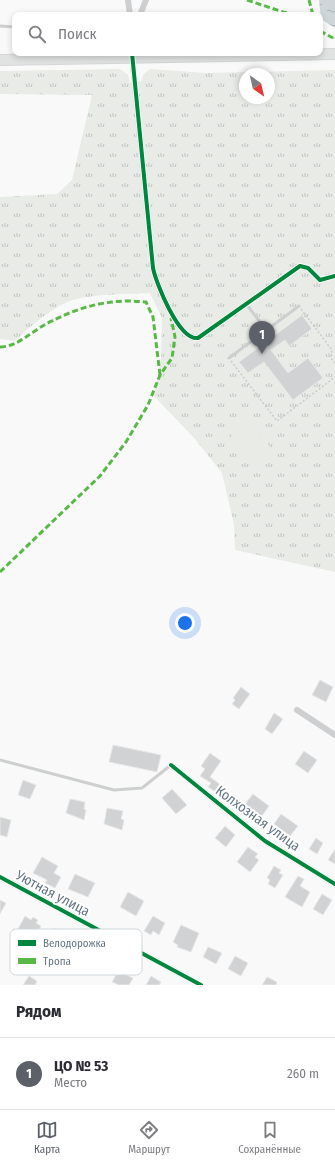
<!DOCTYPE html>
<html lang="ru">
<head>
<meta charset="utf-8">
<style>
	:root { --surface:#fff; --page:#f2f2f3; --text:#2b2b33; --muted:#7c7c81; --line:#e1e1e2; --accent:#5c6169 }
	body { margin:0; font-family:"Fira Sans Condensed",sans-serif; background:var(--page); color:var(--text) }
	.compass { position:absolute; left:239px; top:68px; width:36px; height:36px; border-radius:50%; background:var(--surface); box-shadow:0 2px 6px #0003; rotate:146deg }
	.you { position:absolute; left:185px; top:623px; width:14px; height:14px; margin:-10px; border:3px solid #fff; border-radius:50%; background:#1a73e8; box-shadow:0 0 0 6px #1a73e833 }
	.badge { display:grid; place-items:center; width:26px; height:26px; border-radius:50%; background:var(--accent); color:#fff; font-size:13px; font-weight:700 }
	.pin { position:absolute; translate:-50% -33px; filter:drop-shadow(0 1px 2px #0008) }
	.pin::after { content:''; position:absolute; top:21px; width:14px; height:12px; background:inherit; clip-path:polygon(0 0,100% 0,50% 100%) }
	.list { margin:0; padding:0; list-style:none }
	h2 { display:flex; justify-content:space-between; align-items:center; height:52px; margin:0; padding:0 16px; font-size:17px }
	h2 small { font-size:13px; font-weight:400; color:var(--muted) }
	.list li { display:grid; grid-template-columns:26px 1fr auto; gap:12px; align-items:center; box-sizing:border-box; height:72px; padding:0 16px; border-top:1px solid var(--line) }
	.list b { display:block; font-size:15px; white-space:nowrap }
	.list p { margin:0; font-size:13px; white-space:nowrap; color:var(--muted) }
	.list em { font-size:13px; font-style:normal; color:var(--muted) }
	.icon { flex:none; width:22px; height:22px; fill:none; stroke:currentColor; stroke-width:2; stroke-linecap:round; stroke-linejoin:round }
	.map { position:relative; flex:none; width:335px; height:985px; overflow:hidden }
	.search { position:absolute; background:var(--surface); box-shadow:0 2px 6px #0003; left:12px; right:12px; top:12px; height:44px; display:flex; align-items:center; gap:10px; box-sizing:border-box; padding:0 14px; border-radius:8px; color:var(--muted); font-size:15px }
	.sheet { height:124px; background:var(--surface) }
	nav { display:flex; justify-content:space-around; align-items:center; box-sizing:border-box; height:56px; border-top:1px solid var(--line); background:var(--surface); font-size:11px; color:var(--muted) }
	nav a { display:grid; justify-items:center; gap:2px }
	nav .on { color:var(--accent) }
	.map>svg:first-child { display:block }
</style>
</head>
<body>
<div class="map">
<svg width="335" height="985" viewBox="0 0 335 985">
	<defs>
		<pattern id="grass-tufts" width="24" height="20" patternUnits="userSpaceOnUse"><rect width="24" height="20" fill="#e8ebe6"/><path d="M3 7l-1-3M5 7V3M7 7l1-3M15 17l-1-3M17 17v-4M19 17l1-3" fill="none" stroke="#c0c3c0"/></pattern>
		<pattern id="water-ripples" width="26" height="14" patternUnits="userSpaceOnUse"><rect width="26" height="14" fill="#ced6d9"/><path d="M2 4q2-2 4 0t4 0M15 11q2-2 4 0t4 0" fill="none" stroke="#abb2b5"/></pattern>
	</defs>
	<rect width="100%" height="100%" fill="#f9f9f9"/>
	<path fill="url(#grass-tufts)" fill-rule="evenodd" d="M120,69L128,75L130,83L141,81L144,74L150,69L206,73L335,70V572L235,550L234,525L222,473L195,439L154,396L161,358L162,318L150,293C128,294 93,294 73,300C54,306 29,327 15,341L0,339V197L57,194L72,180L92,95L0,94V71ZM245,74H269V98H245Z"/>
	<polygon fill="#e8ebe6" points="245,415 273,451 254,465 226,429"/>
	<polygon fill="url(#water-ripples)" points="319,0 335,0 335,28 321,19"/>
	<g fill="#d0d2d3" stroke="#e8e8e8">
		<polygon points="302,315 312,329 289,346 285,340 271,350 288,373 308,358 323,378 293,400 264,362 248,373 239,362"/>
		<polygon points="320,680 333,687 326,702 312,695"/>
		<polygon points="241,687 250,694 239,709 232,704 235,700 233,698"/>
		<polygon points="274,713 283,719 272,734 265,729"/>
		<polygon points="113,745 161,755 157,772 109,762"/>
		<polygon points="304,751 317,760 308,773 295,764"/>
		<polygon points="210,753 221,761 210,777 225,788 220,795 208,787 211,783 200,776 205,769 201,766"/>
		<polygon points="23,780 36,785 30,799 18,795"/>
		<polygon points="172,789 187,805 176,814 162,798"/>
		<polygon points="253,794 269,806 261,817 245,804"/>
		<polygon points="70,799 85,802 84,809 86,810 84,820 66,813"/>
		<polygon points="107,808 123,811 121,819 124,820 122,830 104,824"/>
		<polygon points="281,814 298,826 290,836 274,824"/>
		<polygon points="0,817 11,820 7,837 0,835"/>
		<polygon points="225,826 235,835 226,847 215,838"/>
		<polygon points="316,838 323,843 317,854 309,849"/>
		<polygon points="248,847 258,854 255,857 259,860 250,872 237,862"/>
		<polygon points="335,849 335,864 328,860"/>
		<polygon points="42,857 58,866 54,873 61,877 55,888 45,883 47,880 33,873"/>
		<polygon points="274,866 281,870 279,873 283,875 275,888 268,884 270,880 267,878"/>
		<polygon points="75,874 95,883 88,897 68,889"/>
		<polygon points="298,876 304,879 300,886 310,892 302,907 285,897"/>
		<polygon points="128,892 144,901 136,916 120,907"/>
		<polygon points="322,894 332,900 323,915 313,909"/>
		<polygon points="0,900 6,903 0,914"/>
		<polygon points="25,916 31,920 33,917 38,920 36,923 41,926 32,940 17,931"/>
		<polygon points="153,916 165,923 159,935 153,931 151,935 144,931"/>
		<polygon points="181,925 199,933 191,952 177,947 178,945 173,942"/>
		<polygon points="54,928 70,937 64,947 67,948 63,956 44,946"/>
		<polygon points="208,947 222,953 216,964 203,957"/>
		<polygon points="235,956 248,963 241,976 228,969"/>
		<polygon points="118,971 133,978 129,985 119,985 112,982"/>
		<polygon points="29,976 37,981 35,985 23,985"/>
		<polygon points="151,976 161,982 159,985 146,985"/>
		<polygon points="267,977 277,982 276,985 262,985"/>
	</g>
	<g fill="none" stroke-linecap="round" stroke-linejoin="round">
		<defs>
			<polyline id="trunk" points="0,60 335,54"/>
		</defs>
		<use href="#trunk" stroke="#d5d6d6" stroke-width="12"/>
		<g stroke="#cbcccd" stroke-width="1.5" stroke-dasharray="2 2" stroke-linecap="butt">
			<polyline points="333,38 335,38"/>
			<polyline points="301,309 332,350 331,358 335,363"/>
			<polyline points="231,361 277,421 335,377"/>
		</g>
		<g stroke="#cecfd0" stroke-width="3">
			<polyline points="0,26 15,27"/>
			<polyline points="247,305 267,331"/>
			<polyline points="229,358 299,306"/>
			<polyline points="0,760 114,790 142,788 171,765"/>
		</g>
		<g stroke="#cecfd0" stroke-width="6">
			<polyline points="128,0 130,15"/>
			<polyline points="140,15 146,0"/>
			<path d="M132,55L153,268C156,283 179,341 198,338L300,266L308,268L320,280L335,276"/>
			<polyline points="297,710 335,735"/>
			<polyline points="171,765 265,841 335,884"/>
			<polyline points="0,877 201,985"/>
		</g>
		<use href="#trunk" stroke="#e1e2e2" stroke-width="10"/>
		<g stroke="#58b947" stroke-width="3" stroke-dasharray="6 3" stroke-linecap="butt">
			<polyline points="247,0 283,12 299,15"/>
			<polyline points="309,0 313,15"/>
			<polyline points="320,31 333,38"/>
			<path d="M0,347C17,347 31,332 46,324C78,307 109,298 146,302L153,317L160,375"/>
			<polyline points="0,572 100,476 126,442 148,405 160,375 172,358 175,337 171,318"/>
		</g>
		<defs>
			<g id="cycleway">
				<path d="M132,53L153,268C156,283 179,341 198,338L300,266L308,268L320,280L335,276"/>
				<polyline points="171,765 265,841 335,884"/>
				<polyline points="0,877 201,985"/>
			</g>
		</defs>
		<use href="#cycleway" stroke="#fff" stroke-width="6"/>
		<use href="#cycleway" stroke="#00873e" stroke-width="4"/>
	</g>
	<g text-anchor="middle" stroke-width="4" stroke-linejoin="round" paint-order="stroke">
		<g font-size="14" fill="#657683" stroke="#fff">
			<text transform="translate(258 818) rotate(36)" y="5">Колхозная улица</text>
			<text transform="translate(53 893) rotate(28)" y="5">Уютная улица</text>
		</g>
	</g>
	<rect x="10" y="929" width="132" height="46" rx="6" fill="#fff" stroke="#d1d6da" stroke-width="1"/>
	<rect x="18" y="940" width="18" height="6" fill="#00873e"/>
	<rect x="18" y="958" width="18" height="6" fill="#58b947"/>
	<g font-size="11" fill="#657683">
		<text x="43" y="947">Велодорожка</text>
		<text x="43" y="965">Тропа</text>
	</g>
</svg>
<svg class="compass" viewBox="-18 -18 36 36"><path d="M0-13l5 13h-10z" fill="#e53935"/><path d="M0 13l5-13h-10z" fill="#7c7c81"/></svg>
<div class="you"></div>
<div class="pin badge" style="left:262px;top:354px">1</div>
<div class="search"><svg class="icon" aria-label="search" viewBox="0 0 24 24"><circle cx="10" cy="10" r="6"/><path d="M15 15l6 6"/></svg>Поиск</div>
</div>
<section class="sheet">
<h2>Рядом<small></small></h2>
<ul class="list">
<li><span class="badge">1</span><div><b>ЦО № 53</b><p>Место</p></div><em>260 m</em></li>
</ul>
</section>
<nav>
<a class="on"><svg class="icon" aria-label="map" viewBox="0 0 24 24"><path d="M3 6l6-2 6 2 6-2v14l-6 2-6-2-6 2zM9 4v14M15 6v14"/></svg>Карта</a>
<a><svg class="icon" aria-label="directions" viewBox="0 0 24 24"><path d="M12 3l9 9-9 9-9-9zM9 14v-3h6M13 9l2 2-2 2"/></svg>Маршрут</a>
<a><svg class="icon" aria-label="saved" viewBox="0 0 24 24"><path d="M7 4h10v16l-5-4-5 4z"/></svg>Сохранённые</a>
</nav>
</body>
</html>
